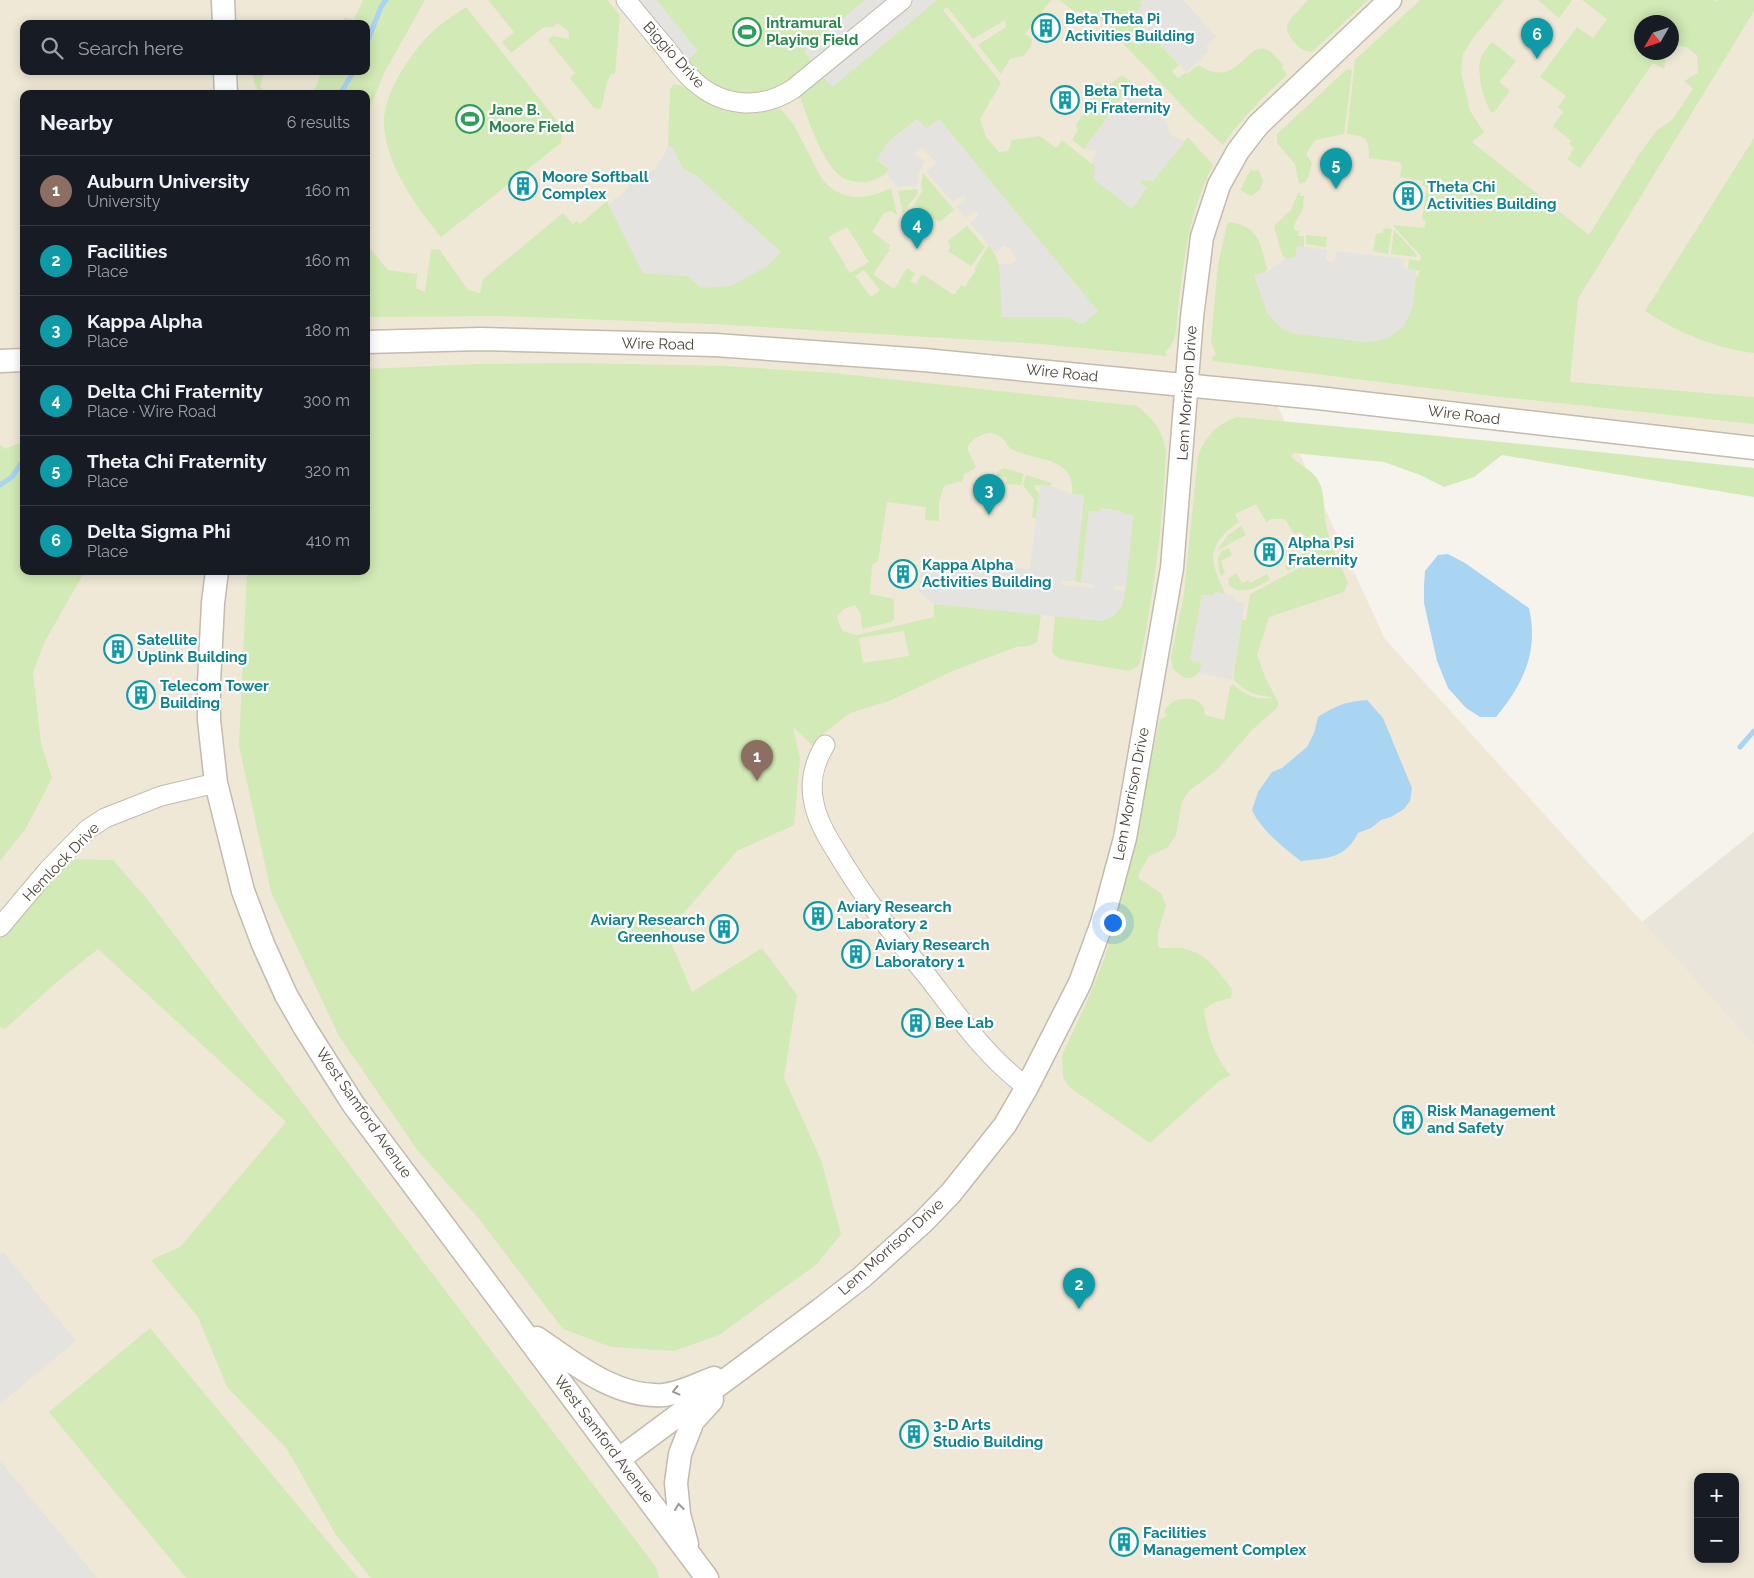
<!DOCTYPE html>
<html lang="en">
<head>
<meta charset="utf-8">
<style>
	:root { --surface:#171b24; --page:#242831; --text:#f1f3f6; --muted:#9ea1a6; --line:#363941; --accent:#fc3f1d }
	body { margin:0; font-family:Raleway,sans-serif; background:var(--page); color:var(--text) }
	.controls { position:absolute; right:15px; bottom:15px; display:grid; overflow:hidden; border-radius:10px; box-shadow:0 2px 12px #0003 }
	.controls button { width:45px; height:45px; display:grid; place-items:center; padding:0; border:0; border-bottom:1px solid var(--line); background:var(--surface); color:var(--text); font:25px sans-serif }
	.compass { position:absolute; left:1634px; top:15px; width:45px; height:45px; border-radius:50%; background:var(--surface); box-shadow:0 2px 12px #0003; rotate:231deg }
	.you { position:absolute; left:1112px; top:922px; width:18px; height:18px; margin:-12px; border:4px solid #fff; border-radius:50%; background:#1a73e8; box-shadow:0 0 0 8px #1a73e833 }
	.badge { display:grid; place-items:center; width:32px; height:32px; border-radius:50%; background:var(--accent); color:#fff; font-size:16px; font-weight:700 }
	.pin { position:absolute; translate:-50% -41px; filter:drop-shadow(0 1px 2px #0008) }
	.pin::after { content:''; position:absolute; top:26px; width:18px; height:15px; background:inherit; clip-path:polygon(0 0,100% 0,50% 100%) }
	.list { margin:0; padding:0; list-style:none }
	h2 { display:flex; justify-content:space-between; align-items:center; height:65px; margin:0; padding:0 20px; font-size:21px }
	h2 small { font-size:16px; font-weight:400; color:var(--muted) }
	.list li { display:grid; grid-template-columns:32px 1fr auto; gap:15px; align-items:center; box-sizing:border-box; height:70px; padding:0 20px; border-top:1px solid var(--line) }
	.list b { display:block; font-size:19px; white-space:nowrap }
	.list p { margin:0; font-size:16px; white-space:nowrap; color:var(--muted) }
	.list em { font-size:16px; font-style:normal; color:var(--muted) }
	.icon { flex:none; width:28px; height:28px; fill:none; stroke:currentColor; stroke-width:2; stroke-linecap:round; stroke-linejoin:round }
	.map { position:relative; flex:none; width:1754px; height:1578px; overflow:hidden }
	.search { position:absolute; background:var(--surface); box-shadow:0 2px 12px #0003; left:20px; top:20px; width:350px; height:55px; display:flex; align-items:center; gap:12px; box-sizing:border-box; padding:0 18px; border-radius:10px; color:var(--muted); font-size:19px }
	.panel { position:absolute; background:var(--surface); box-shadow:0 2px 12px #0003; left:20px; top:90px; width:350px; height:485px; border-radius:10px }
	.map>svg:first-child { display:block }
</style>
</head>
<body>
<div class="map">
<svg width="1754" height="1578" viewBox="0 0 1754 1578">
	<rect width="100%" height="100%" fill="#f6f3ec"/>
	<polygon fill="#eae5da" points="1754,832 1754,1045 1642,922"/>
	<path fill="#efe8d6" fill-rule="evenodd" d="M0,0H1754V448L1272,394L1385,639L1754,1045V1578H0ZM1642,22H1672V52H1642ZM24,24H366V71H24ZM24,94H366V571H24ZM1698,1477H1735V1559H1698Z"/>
	<g fill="#d2eab5" fill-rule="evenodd">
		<polygon points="363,0 425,0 385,71 366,117 366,94 313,94 322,71 366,71 366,24 342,24 345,17 354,20"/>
		<polygon points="488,0 607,0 620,15 615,74 611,74 607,82 601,109 594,108 570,78 575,73 548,40 552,36 569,39 569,32 558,23 553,27 544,27 511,53 502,42 514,32"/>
		<path d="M656,0H865L804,51L813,63C779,89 742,111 703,77C697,72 692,65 687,60L698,51Z"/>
		<path d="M937,0H1051L1025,34L1032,39L1031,46L1023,56L1010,59L1001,74L978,45L1006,27L1005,20L973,39L947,7L943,10L1001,83L980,119L986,137L999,152L1008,151L1012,140L1040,136L1056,148L1062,140L1092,164L1147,189L1140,183L1141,179L1153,181L1188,137L1213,165C1185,219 1182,278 1175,337L1171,346L1165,352L1167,356L1041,344L713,324L500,316L366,317V244L388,270L417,274L416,288L425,292L431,250L439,249L468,290L480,293L483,279L563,213L573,224L577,221L580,224L607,201L643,273L688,276L698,177L682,168L672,147L668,146L670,90L673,85C686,83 696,97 707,103C729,116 756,115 780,108L794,125L820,176C839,202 864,201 891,188L897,215L891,211L884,213L872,232L890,245L888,249L890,250L873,274L894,289L907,268L915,273L910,281L916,284L922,274L954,295L961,285L965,287L975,271V268L989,245C1005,265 1001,293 1002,317H1070L1078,323L1083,324L1097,311L939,119L926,129L917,119L888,142L877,160L889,169C885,177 875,180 866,182C858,183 847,181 840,176C822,161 807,118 800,96L824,77L832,87ZM847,227L869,262L850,273L828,237ZM864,270L880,290L871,297L855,276Z"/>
		<path d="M1059,0H1143L1140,3L1142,5L1133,16L1179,65L1172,71L1178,78L1185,73L1187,74L1198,65C1237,90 1246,43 1265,49C1273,52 1278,59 1283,65L1282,67L1287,75C1263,97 1241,119 1223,145L1190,114L1120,40L1108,31L1110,27L1090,12H1075Z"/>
		<path d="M1307,0H1368L1312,52C1304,51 1300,49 1295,43C1276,23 1296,17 1307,0Z"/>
		<path d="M1420,0H1504L1473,38L1463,54L1461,72L1470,111L1484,132L1472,142L1589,235L1638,156L1656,131L1672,120L1693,89L1684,81L1698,73L1697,55L1686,47L1672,45V22H1642V52L1667,53L1664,69L1653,63L1580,168L1567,159L1574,148L1569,144L1571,141L1553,126L1563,112L1558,107L1566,96L1540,77L1577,27L1593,38L1607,19L1582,0H1714L1717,2L1719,0H1754V11L1578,299L1570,382L1754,397V424L1493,396L1213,361L1212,358L1216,354L1211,342L1218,265L1227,225L1229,222C1259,226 1260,243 1267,268L1266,272L1255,275L1292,333L1367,342C1408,340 1412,310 1416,277L1419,274L1420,271L1408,269L1409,259L1420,261L1421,256L1394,227V225L1423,228L1425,226L1426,220L1422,219L1427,187L1422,186L1423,181L1400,177L1402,166L1399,162L1369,158C1369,138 1367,136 1347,134L1355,60Z"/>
		<polygon points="1538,0 1572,0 1559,18"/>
		<path d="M466,7L562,127L561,143L441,237C416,206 387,167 384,126C382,95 409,56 429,35C440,24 453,16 466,7Z"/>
		<path d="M1492,42L1516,61L1499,82L1510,91L1494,112H1491C1484,101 1477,74 1480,62C1481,54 1487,48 1492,42Z"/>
		<polygon points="1347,69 1352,70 1344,134 1315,140 1307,152 1307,156 1312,163 1308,178 1306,179 1306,182 1299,184 1295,164 1277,143 1277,134"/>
		<polygon points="252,71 267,71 262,78 260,88 268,94 260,94 254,82"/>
		<polygon points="1122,75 1142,90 1141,92 1128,89 1084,149 1072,140 1078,130 1076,125 1096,94 1094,86 1097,82 1108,86"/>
		<path d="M1754,138V353C1714,348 1679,333 1645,311Z"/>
		<polygon points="1251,169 1253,171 1259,170 1263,181 1260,190 1251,196 1240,190"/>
		<polygon points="923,173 954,210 939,222 914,204 922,192 921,184"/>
		<polygon points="917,189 918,193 903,213 898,191"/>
		<polygon points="1298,193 1300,193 1300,196 1304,196 1303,209 1295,223 1294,229 1296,231 1299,230 1298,236 1304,236 1304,247 1297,246 1296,256 1294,258 1286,258 1282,255 1274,226 1291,210"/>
		<polygon points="967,226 985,247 971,266 948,251 950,247 948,241"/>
		<polygon points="1385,228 1392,229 1388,254 1373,251 1376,234 1382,233"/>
		<polygon points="1394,230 1417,255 1416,257 1391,254"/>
		<polygon points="1306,235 1327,237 1326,247 1306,244"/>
		<path d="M574,363L724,366L833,373L1137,406C1154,419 1163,431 1166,452C1163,523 1154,592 1140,662L1138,666L1129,671L1060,659L1053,654L1052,649L1055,616L1100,621L1124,599L1133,516L1123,514L1121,511L1101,508L1098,512L1089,511L1081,583L1075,581L1084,496L1072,494C1076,457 1037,461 1013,450C1007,447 1007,442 1002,438C999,436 995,434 992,433C982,433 971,439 967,448L976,467L973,470L964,474L962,482H957L944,486L939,502V521L925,520L926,507L887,502L878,561L872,565L870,594L894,599V619L891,622L862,629L861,614L855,605L843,609L837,617L842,631L857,635L934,617V604L1041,614L1037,642L1029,646L1016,647L955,670L889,701L850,713L824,733L813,746L793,727L800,759L794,825L737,851L667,933L692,992L762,948L797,995L784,1078L821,1160L841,1234L817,1264L719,1335L674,1351L611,1347L563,1329L479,1219L418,1151L339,1036L271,892L239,746L247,571H366V369L479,364ZM904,631L909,656L863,663L859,638Z"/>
		<path d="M1237,417L1512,443L1754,468V497L1502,455L1474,477L1444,487L1420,475L1384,462L1293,453L1292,457C1299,465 1310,469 1316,477C1327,492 1322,509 1326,525C1330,546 1340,564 1348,583L1344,592L1269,617L1257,655L1265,677L1278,702L1277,708L1253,729L1216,771L1190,790L1182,801L1176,835L1167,848L1149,856L1141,870L1138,878L1161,893L1166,906L1158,932V947C1167,950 1176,946 1185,949C1208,954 1218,972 1232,989L1231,998L1216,1002L1204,1009C1206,1030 1215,1060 1231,1075L1219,1081L1150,1143L1072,1089L1066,1083L1063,1076L1062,1055L1085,1006L1104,960L1119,909L1160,719L1167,716L1164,712C1170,697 1196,693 1204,708L1205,715L1224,720L1230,687L1233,684C1244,694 1257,702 1272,697C1256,696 1245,692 1233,679L1242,620H1246L1250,594L1313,561C1315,552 1307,535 1299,532L1294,534L1285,519H1271L1266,522L1256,504L1235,514L1239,522C1221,534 1207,549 1216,572C1218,580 1223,586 1225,594L1216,592L1213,596L1202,595L1190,660L1201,662C1203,673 1194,679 1184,678L1173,669L1171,657L1184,594L1198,456C1205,436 1217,424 1237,417Z"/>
		<polygon points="24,441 24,571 85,571 45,641 33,672 41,744 52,778 26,828 0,861 0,445 5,449"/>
		<polygon points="1004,468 1024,474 1021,485 1006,484 1007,477 997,476 997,472"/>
		<polygon points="1026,475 1052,483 1050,486 1035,485 1035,488 1039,493 1036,518 1032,518 1034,499 1023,485"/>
		<polygon points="1241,526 1246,535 1218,550 1227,536"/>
		<polygon points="1229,548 1232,555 1221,561 1225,573 1221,576 1219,570 1218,558 1222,551"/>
		<polygon points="1307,551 1310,556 1309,560 1287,571 1285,566 1302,557 1301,554"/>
		<path d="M1236,573L1242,583L1248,580L1250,583L1267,574L1270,580C1256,587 1241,597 1229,585L1228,579Z"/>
		<polygon points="59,859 113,860 147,899 656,1567 659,1578 371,1578 336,1535 287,1449 227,1387 198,1317 151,1260 180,1247 286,1122 98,949 59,980 5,1029 0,1027 0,927"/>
		<polygon points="150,1328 358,1578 186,1578 49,1412"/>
	</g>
	<g fill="#e5e3e0">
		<polygon points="626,0 656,0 698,51 680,66"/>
		<polygon points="865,0 937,0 832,87 804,51"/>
		<polygon points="1143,0 1183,0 1216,37 1206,47 1209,51 1186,72 1133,15 1142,5 1140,3"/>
		<polygon points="1129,89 1145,92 1156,115 1162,112 1172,136 1185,141 1153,181 1141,179 1140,183 1147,188 1132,209 1093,179 1095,166 1092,164 1093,156 1097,151 1084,149"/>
		<polygon points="918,119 926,129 939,119 1098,311 1083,324 1079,324 1070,317 1002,317 999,264 1012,264 1016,260 1013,252 1006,246 1003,246 996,253 970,223 978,216 978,213 974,211 966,218 956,207 964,200 965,197 963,195 953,202 926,172 936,163 923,148 921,148 914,154 925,161 919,172 917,186 897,187 886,173 889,169 887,166 876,160 888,142"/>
		<polygon points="668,146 672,147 683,169 698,177 781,252 766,267 731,286 701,288 688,276 643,273 609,205 628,188 631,177 640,176 656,168 665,154"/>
		<polygon points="1297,246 1327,250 1326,259 1330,263 1335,260 1337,251 1404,259 1403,268 1416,270 1413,305 1408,318 1403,327 1386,339 1367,342 1298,334 1284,330 1278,325 1267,313 1254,275 1266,272 1286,258 1294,258 1296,256"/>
		<polygon points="1040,485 1050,486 1072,494 1084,495 1075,581 1063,581 1061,583 1063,585 1092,588 1094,586 1092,584 1081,583 1089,511 1098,512 1101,508 1121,511 1123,514 1133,516 1126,587 1115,586 1113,588 1114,590 1125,591 1124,599 1122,606 1113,617 1100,621 1094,620 934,604 919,592 922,567 926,566 927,560 1030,569"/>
		<polygon points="1215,592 1233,596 1236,601 1245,603 1232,680 1198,673 1202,665 1201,662 1190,660 1202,595 1213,596"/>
		<polygon points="3,1252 76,1341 0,1404 0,1255"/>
		<polygon points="0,1461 97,1578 0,1578"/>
	</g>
	<g fill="#a9d4f2">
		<path d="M1448,554L1465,563L1529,608C1539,652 1523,684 1496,717H1480L1466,708L1448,688L1437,661L1424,603V585L1425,571L1438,555Z"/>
		<path d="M1367,700L1383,718L1412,788L1410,801L1404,809L1391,817L1381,820L1371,828L1358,833C1345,859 1327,858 1301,861C1284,848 1261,830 1252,810L1258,792L1272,772L1282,768L1307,747L1314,733L1318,717C1337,705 1345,702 1367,700Z"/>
	</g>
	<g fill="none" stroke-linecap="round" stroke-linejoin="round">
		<g stroke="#a9d4f2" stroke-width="5">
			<polyline points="366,45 381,7 386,0"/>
			<polyline points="340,94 354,71"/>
			<polyline points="0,485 12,477 24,459"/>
			<polyline points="1740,747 1754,731"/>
		</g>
		<defs>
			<g id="minor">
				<path d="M626,0C639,16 652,32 665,47C674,59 683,72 695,82C723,107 761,110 793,89L902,0"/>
				<path d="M825,745C814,763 809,781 814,803C817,820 827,837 836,851C863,897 894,936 928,977C958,1016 987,1058 1027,1087"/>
				<polyline points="0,927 48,870 88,829 105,818 161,796 216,783"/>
			</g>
			<g id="tertiary">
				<polyline points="223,0 224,24"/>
				<polyline points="225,71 226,94"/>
				<polyline points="366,342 481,339 715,345 924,360 1318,398 1754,448"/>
				<polyline points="0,361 24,360"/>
				<polyline points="217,571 213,603 209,683 209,720 216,783 243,891 263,944 286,995 305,1028 353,1104 707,1578"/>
				<path d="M537,1338C574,1363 615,1398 663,1395C681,1393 698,1384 714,1378"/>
				<polyline points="619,1459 821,1309 862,1277 923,1222 951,1193 1005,1125 1027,1087 1080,983 1102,923 1125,838 1172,568 1192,317 1202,237 1219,185 1238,151 1258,125 1390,0"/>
				<polyline points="687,1544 679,1514 676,1483 680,1454 693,1421 712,1400"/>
			</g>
		</defs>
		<use href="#minor" stroke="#c2bbae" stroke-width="21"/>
		<use href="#tertiary" stroke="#c2bbae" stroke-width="25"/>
		<use href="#minor" stroke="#fff" stroke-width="19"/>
		<use href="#tertiary" stroke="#fff" stroke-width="22"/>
	</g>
	<defs><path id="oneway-chevron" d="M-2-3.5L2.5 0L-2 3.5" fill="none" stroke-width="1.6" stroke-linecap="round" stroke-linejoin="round" transform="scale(1.25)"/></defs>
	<g stroke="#9c9892">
		<use href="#oneway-chevron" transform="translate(676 1391) rotate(166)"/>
		<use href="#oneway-chevron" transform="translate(679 1507) rotate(-97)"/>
	</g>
	<defs>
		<symbol id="building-ring" viewBox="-11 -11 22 22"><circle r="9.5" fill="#fff" stroke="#0f9aa8" stroke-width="1.5"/><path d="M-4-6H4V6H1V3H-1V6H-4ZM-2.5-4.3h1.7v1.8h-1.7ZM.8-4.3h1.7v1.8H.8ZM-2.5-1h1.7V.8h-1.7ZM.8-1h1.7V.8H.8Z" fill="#0f9aa8"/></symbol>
		<symbol id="stadium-ring" viewBox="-11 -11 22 22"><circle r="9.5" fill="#fff" stroke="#2e9e5b" stroke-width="1.5"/><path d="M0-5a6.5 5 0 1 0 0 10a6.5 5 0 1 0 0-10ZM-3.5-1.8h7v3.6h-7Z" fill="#2e9e5b"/></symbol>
	</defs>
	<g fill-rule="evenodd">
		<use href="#building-ring" x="1030" y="12" width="32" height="32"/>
		<use href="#stadium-ring" x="731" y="16" width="32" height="32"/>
		<use href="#building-ring" x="1049" y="84" width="32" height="32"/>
		<use href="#stadium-ring" x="454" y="103" width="32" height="32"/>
		<use href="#building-ring" x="507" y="170" width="32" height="32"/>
		<use href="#building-ring" x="1392" y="180" width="32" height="32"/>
		<use href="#building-ring" x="1253" y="536" width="32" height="32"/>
		<use href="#building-ring" x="887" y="558" width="32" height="32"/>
		<use href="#building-ring" x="102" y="633" width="32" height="32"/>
		<use href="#building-ring" x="125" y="679" width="32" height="32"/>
		<use href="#building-ring" x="802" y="900" width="32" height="32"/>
		<use href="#building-ring" x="708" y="913" width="32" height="32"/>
		<use href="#building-ring" x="840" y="938" width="32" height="32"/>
		<use href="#building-ring" x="900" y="1007" width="32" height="32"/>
		<use href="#building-ring" x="1392" y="1104" width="32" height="32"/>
		<use href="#building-ring" x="898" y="1418" width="32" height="32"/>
		<use href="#building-ring" x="1108" y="1526" width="32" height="32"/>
	</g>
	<g text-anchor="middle" stroke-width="4.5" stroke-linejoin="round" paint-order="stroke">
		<g font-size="15" font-weight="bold" fill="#0d838f" stroke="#fff" text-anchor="start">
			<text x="1065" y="24">Beta Theta Pi<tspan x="1065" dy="17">Activities Building</tspan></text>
			<text x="1084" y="96">Beta Theta<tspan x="1084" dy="17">Pi Fraternity</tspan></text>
			<text x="542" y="182">Moore Softball<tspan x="542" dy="17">Complex</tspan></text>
			<text x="1427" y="192">Theta Chi<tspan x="1427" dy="17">Activities Building</tspan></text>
			<text x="1288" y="548">Alpha Psi<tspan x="1288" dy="17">Fraternity</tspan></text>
			<text x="922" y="570">Kappa Alpha<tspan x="922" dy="17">Activities Building</tspan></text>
			<text x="137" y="645">Satellite<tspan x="137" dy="17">Uplink Building</tspan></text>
			<text x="160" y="691">Telecom Tower<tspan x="160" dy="17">Building</tspan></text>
			<text x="837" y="912">Aviary Research<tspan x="837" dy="17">Laboratory 2</tspan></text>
			<text x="705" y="925" text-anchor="end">Aviary Research<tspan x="705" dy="17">Greenhouse</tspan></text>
			<text x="875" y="950">Aviary Research<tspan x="875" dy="17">Laboratory 1</tspan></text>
			<text x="935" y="1028">Bee Lab</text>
			<text x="1427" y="1116">Risk Management<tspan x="1427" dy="17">and Safety</tspan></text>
			<text x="933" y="1430">3-D Arts<tspan x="933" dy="17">Studio Building</tspan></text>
			<text x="1143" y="1538">Facilities<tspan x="1143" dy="17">Management Complex</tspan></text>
		</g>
		<g font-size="15" font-weight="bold" fill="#27864d" stroke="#fff" text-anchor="start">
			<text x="766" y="28">Intramural<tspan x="766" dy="17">Playing Field</tspan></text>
			<text x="489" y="115">Jane B.<tspan x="489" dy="17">Moore Field</tspan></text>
		</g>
		<g font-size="15" fill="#4b4439" stroke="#fff">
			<text transform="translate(674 55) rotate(48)" y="5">Biggio Drive</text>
			<text transform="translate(658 344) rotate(1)" y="5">Wire Road</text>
			<text transform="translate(1062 373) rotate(6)" y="5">Wire Road</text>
			<text transform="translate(1187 393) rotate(-86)" y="5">Lem Morrison Drive</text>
			<text transform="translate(1464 415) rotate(7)" y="5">Wire Road</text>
			<text transform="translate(1131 794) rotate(-79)" y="5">Lem Morrison Drive</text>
			<text transform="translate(61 862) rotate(-46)" y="5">Hemlock Drive</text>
			<text transform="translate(364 1113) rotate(55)" y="5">West Samford Avenue</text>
			<text transform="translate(891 1247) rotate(-42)" y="5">Lem Morrison Drive</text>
			<text transform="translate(604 1439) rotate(53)" y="5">West Samford Avenue</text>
		</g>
	</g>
</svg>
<div class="controls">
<button>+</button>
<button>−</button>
</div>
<svg class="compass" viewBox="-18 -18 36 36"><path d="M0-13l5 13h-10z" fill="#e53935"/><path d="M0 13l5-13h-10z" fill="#9ea1a6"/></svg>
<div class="you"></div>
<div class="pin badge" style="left:757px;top:781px;background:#8d6e63">1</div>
<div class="pin badge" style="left:1079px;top:1309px;background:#0f9aa8">2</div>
<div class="pin badge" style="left:989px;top:515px;background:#0f9aa8">3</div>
<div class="pin badge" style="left:917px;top:249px;background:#0f9aa8">4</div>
<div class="pin badge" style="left:1336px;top:189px;background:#0f9aa8">5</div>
<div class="pin badge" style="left:1537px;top:59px;background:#0f9aa8">6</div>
<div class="search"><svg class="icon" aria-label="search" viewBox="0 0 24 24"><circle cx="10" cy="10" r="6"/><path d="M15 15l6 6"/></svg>Search here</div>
<section class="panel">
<h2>Nearby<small>6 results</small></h2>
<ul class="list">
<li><span class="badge" style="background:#8d6e63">1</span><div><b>Auburn University</b><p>University</p></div><em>160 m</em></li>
<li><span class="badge" style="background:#0f9aa8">2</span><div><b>Facilities</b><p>Place</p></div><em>160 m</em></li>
<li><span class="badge" style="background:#0f9aa8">3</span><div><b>Kappa Alpha</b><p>Place</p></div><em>180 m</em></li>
<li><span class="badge" style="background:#0f9aa8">4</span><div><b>Delta Chi Fraternity</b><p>Place · Wire Road</p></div><em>300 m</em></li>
<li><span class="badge" style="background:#0f9aa8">5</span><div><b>Theta Chi Fraternity</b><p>Place</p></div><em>320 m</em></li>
<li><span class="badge" style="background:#0f9aa8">6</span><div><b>Delta Sigma Phi</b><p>Place</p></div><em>410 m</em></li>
</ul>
</section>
</div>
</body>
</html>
